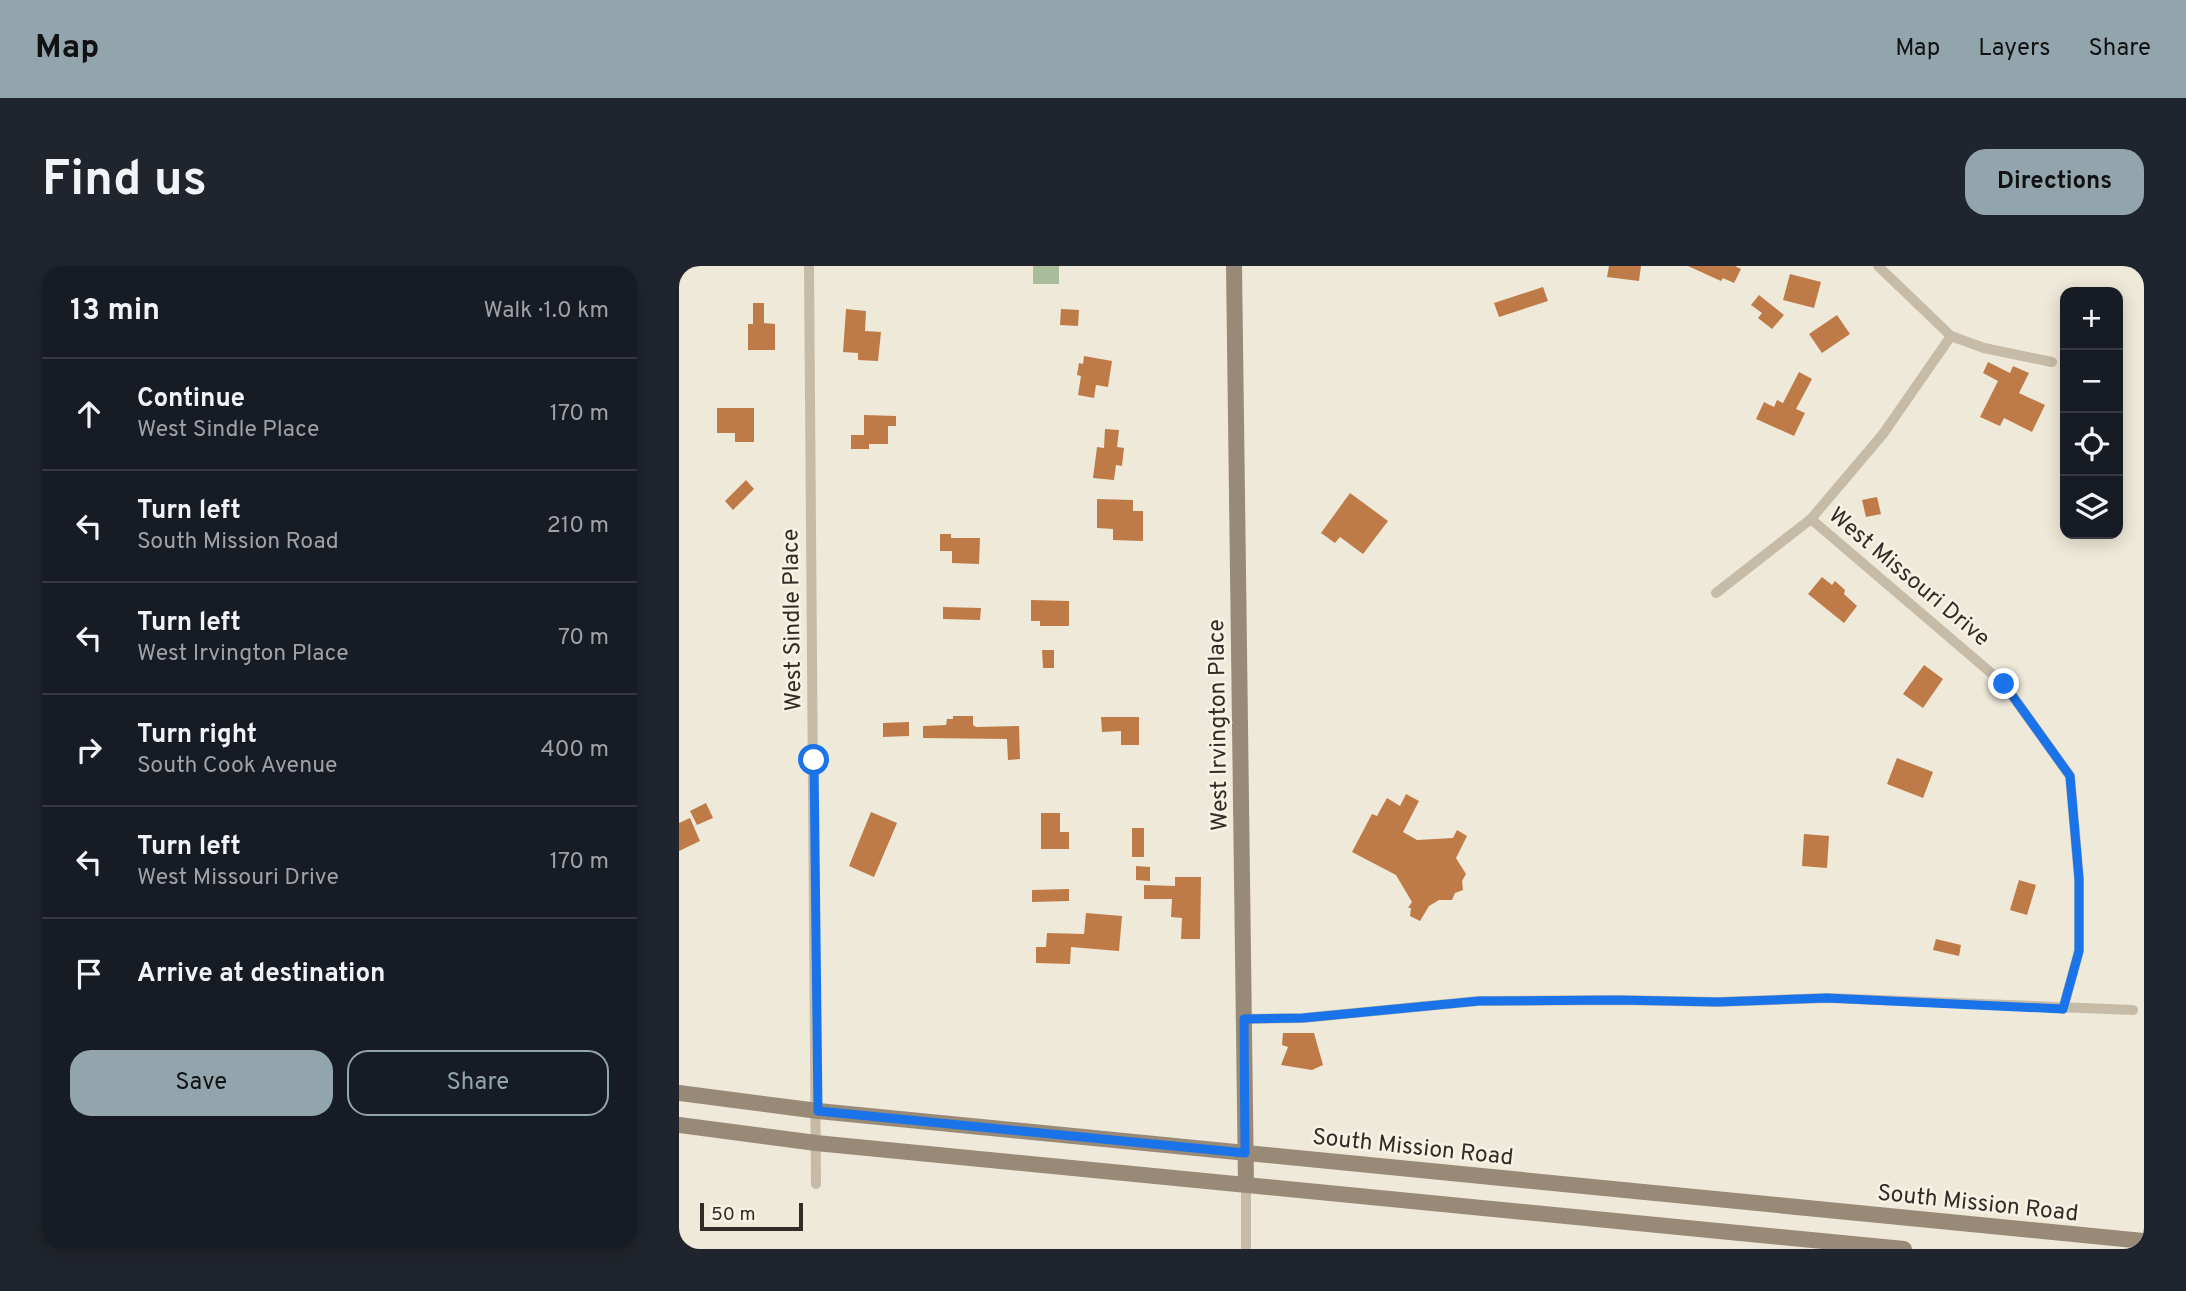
<!DOCTYPE html>
<html lang="en">
<head>
<meta charset="utf-8">
<style>
	:root { --surface:#171b24; --page:#20242c; --text:#f1f3f6; --muted:#9ea1a6; --line:#363941; --accent:#92a4ac }
	body { margin:0; font-family:Overpass,sans-serif; background:var(--page); color:var(--text) }
	.controls { position:absolute; right:21px; top:21px; display:grid; overflow:hidden; border-radius:14px; box-shadow:0 4px 18px #0003 }
	.controls button { width:63px; height:63px; display:grid; place-items:center; padding:0; border:0; border-bottom:2px solid var(--line); background:var(--surface); color:var(--text); font:35px sans-serif }
	.scale { position:absolute; left:21px; bottom:18px; width:103px; box-sizing:border-box; padding-left:7px; border:4px solid #322c26; border-top:0; font-size:19px; line-height:24px; white-space:nowrap; color:#322c26; -webkit-text-stroke:5px #f7f2e4; paint-order:stroke }
	.stop { position:absolute; width:21px; height:21px; margin:-16px; border:5px solid #1a73e8; border-radius:50%; background:#fff }
	.stop.end { background:#1a73e8; border-color:#fff; box-shadow:0 2px 7px #0008 }
	.list { margin:0; padding:0; list-style:none }
	h2 { display:flex; justify-content:space-between; align-items:center; height:91px; margin:0; padding:0 28px; font-size:30px }
	h2 small { font-size:23px; font-weight:400; color:var(--muted) }
	.list li { display:grid; grid-template-columns:46px 1fr auto; gap:21px; align-items:center; box-sizing:border-box; height:112px; padding:0 28px; border-top:2px solid var(--line) }
	.list b { display:block; font-size:26px; white-space:nowrap }
	.list p { margin:0; font-size:23px; white-space:nowrap; color:var(--muted) }
	.list em { font-size:23px; font-style:normal; color:var(--muted) }
	.actions { display:flex; gap:14px; padding:21px 28px }
	.actions a { flex:1; padding:16px 0; border:2px solid var(--accent); border-radius:21px; text-align:center; font-size:24px; color:var(--accent) }
	.actions .main { background:var(--accent); color:#111 }
	.icon { flex:none; width:38px; height:38px; fill:none; stroke:currentColor; stroke-width:2; stroke-linecap:round; stroke-linejoin:round }
	.map { position:relative; flex:none; width:1465px; height:983px; overflow:hidden; border-radius:21px }
	header { display:flex; align-items:center; gap:42px; box-sizing:border-box; height:98px; padding:0 35px; background:var(--accent); color:#111 }
	header strong { font-size:33px }
	nav { display:flex; gap:38px; margin-inline-start:auto; font-size:24px }
	.intro { display:flex; align-items:center; justify-content:space-between; box-sizing:border-box; height:168px; padding:0 42px }
	h1 { margin:0; font-size:49px }
	.button { padding:18px 32px; border-radius:21px; background:var(--accent); color:#111; font-size:24px; font-weight:700 }
	main { display:flex; gap:42px; padding:0 42px }
	aside { flex:1; background:var(--surface); border-radius:21px; box-shadow:0 4px 18px #0003 }
	.map>svg:first-child { display:block }
</style>
</head>
<body>
<header>
<strong>Map</strong>
<nav><a>Map</a><a>Layers</a><a>Share</a></nav>
</header>
<div class="intro"><h1>Find us</h1><a class="button">Directions</a></div>
<main>
<aside>
<h2>13 min<small>Walk · 1.0 km</small></h2>
<ul class="list">
<li><svg class="icon" aria-label="ahead" viewBox="0 0 24 24"><path d="M12 20V5M6 11l6-6 6 6"/></svg><div><b>Continue</b><p>West Sindle Place</p></div><em>170 m</em></li>
<li><svg class="icon" aria-label="left" viewBox="0 0 24 24"><path d="M17 20v-9H6M10 6l-5 5 5 5"/></svg><div><b>Turn left</b><p>South Mission Road</p></div><em>210 m</em></li>
<li><svg class="icon" aria-label="left" viewBox="0 0 24 24"><path d="M17 20v-9H6M10 6l-5 5 5 5"/></svg><div><b>Turn left</b><p>West Irvington Place</p></div><em>70 m</em></li>
<li><svg class="icon" aria-label="right" viewBox="0 0 24 24"><path d="M7 20v-9h11M14 6l5 5-5 5"/></svg><div><b>Turn right</b><p>South Cook Avenue</p></div><em>400 m</em></li>
<li><svg class="icon" aria-label="left" viewBox="0 0 24 24"><path d="M17 20v-9H6M10 6l-5 5 5 5"/></svg><div><b>Turn left</b><p>West Missouri Drive</p></div><em>170 m</em></li>
<li><svg class="icon" aria-label="arrive" viewBox="0 0 24 24"><path d="M6 21V4h12l-3 4 3 4H6"/></svg><div><b>Arrive at destination</b></div></li>
</ul>
<div class="actions"><a class="main">Save</a><a>Share</a></div>
</aside>
<div class="map">
<svg width="1465" height="983" viewBox="0 0 1465 983">
	<rect width="100%" height="100%" fill="#efe9d9"/>
	<rect fill="#aabd9a" x="354" y="0" width="26" height="18"/>
	<g fill="#be7b48">
		<polygon points="930,0 962,0 960,15 928,11"/>
		<polygon points="1009,0 1056,0 1062,3 1055,17 1044,12 1042,15"/>
		<polygon points="1111,8 1142,16 1135,42 1104,34"/>
		<polygon points="864,21 869,35 820,51 815,37"/>
		<polygon points="1080,29 1105,49 1093,63 1079,52 1083,47 1072,39"/>
		<polygon points="74,37 85,37 85,57 96,58 96,84 69,84 69,58 74,58"/>
		<polygon points="167,43 187,45 186,65 202,66 199,95 179,94 179,87 164,86"/>
		<polygon points="382,43 400,44 399,60 381,59"/>
		<polygon points="1158,49 1171,68 1143,87 1130,68"/>
		<polygon points="405,90 433,95 429,121 417,119 415,132 399,129 402,110 398,109 400,97 404,98"/>
		<polygon points="1309,96 1331,107 1334,100 1350,107 1340,127 1366,139 1353,166 1325,152 1321,160 1301,151 1319,115 1304,107"/>
		<polygon points="1120,106 1133,113 1117,143 1126,147 1115,170 1077,153 1085,136 1095,141 1098,134 1104,137"/>
		<polygon points="38,142 75,142 75,176 56,176 56,167 38,167"/>
		<polygon points="185,149 217,150 217,160 209,160 209,178 190,178 190,183 172,183 172,169 185,169"/>
		<polygon points="426,163 440,164 438,181 445,182 443,200 437,199 435,214 414,212 418,181 425,182"/>
		<polygon points="67,214 75,223 54,244 46,235"/>
		<polygon points="671,227 709,255 684,288 661,271 656,277 642,267"/>
		<polygon points="1198,231 1202,248 1187,251 1183,234"/>
		<polygon points="418,233 454,234 454,245 464,245 464,275 434,274 434,263 418,262"/>
		<polygon points="261,268 272,268 272,272 301,272 300,298 273,297 273,285 261,285"/>
		<polygon points="1143,311 1153,319 1156,315 1166,324 1165,328 1178,340 1165,357 1129,328"/>
		<polygon points="352,334 390,335 390,360 361,360 361,355 352,355"/>
		<polygon points="264,341 302,342 301,354 264,353"/>
		<polygon points="363,384 375,384 375,402 364,402"/>
		<polygon points="1245,399 1264,413 1244,442 1224,428"/>
		<polygon points="274,450 294,450 294,459 297,461 340,460 341,493 329,494 328,473 244,472 244,460 267,459 268,453 274,453"/>
		<polygon points="422,451 460,451 460,479 442,479 442,465 423,466"/>
		<polygon points="230,456 230,470 204,471 204,457"/>
		<polygon points="1218,492 1254,506 1244,532 1208,518"/>
		<polygon points="727,528 740,535 724,566 738,574 774,572 778,564 788,570 777,592 787,608 783,615 784,624 776,627 773,634 760,634 750,640 741,655 731,650 732,642 729,642 733,636 717,609 673,586 693,548 698,550 708,532 721,540"/>
		<polygon points="27,537 34,552 18,559 11,545"/>
		<polygon points="192,546 218,557 195,611 170,600"/>
		<polygon points="362,547 381,547 381,566 390,566 390,583 362,583"/>
		<polygon points="11,552 21,575 0,585 0,557"/>
		<rect x="453" y="562" width="12" height="29"/>
		<polygon points="1125,568 1150,570 1148,602 1123,600"/>
		<polygon points="457,600 471,601 471,615 457,614"/>
		<polygon points="496,611 522,611 521,673 502,673 503,652 492,651 493,633 465,633 465,619 496,620"/>
		<polygon points="1340,614 1357,619 1348,649 1331,644"/>
		<polygon points="390,623 390,635 353,636 353,624"/>
		<polygon points="407,647 443,650 440,685 392,681 391,698 357,697 357,681 367,681 368,667 405,668"/>
		<polygon points="1257,673 1282,679 1280,690 1254,684"/>
		<polygon points="604,767 635,767 644,799 633,804 602,799 609,781 603,779"/>
	</g>
	<g fill="none" stroke-linecap="round" stroke-linejoin="round">
		<g stroke="#c6bba6" stroke-width="10">
			<polyline points="130,0 137,918"/>
			<polyline points="1199,0 1272,70 1305,82 1373,96"/>
			<polyline points="1132,253 1325,418 1391,510 1400,613 1400,685 1384,743"/>
			<polyline points="1037,327 1132,253 1204,168 1272,70"/>
			<polyline points="565,753 624,752 799,735 939,734 1039,736 1148,732 1454,744"/>
			<polyline points="567,918 567,983"/>
		</g>
		<g stroke="#998a77" stroke-width="16">
			<polyline points="555,0 567,918"/>
			<polyline points="0,827 139,845 1465,975"/>
			<polyline points="0,859 137,877 1225,983"/>
		</g>
	</g>
	<g fill="none" stroke-linecap="round" stroke-linejoin="round">
		<polyline stroke="#1a73e8" stroke-width="9" points="135,494 139,845 566,887 565,753 624,752 800,735 939,734 1039,736 1148,732 1384,743 1400,685 1400,613 1391,510 1325,418"/>
	</g>
	<g text-anchor="middle" stroke-width="5" stroke-linejoin="round" paint-order="stroke">
		<g font-size="23" fill="#322c26" stroke="#f7f2e4">
			<text transform="translate(1231 310) rotate(40)" y="8">West Missouri Drive</text>
			<text transform="translate(112 354) rotate(-91)" y="8">West Sindle Place</text>
			<text transform="translate(538 459) rotate(-91)" y="8">West Irvington Place</text>
			<text transform="translate(734 880) rotate(6)" y="8">South Mission Road</text>
			<text transform="translate(1299 936) rotate(6)" y="8">South Mission Road</text>
		</g>
	</g>
</svg>
<div class="controls">
<button>+</button>
<button>−</button>
<button><svg class="icon" aria-label="locate" viewBox="0 0 24 24"><circle cx="12" cy="12" r="6"/><path d="M12 2v4M12 18v4M2 12h4M18 12h4"/></svg></button>
<button><svg class="icon" aria-label="layers" viewBox="0 0 24 24"><path d="M12 4l9 5-9 5-9-5zM3 14l9 5 9-5"/></svg></button>
</div>
<div class="scale">50 m</div>
<div class="stop" style="left:135px;top:494px"></div>
<div class="stop end" style="left:1325px;top:418px"></div>
</div>
</main>
</body>
</html>
